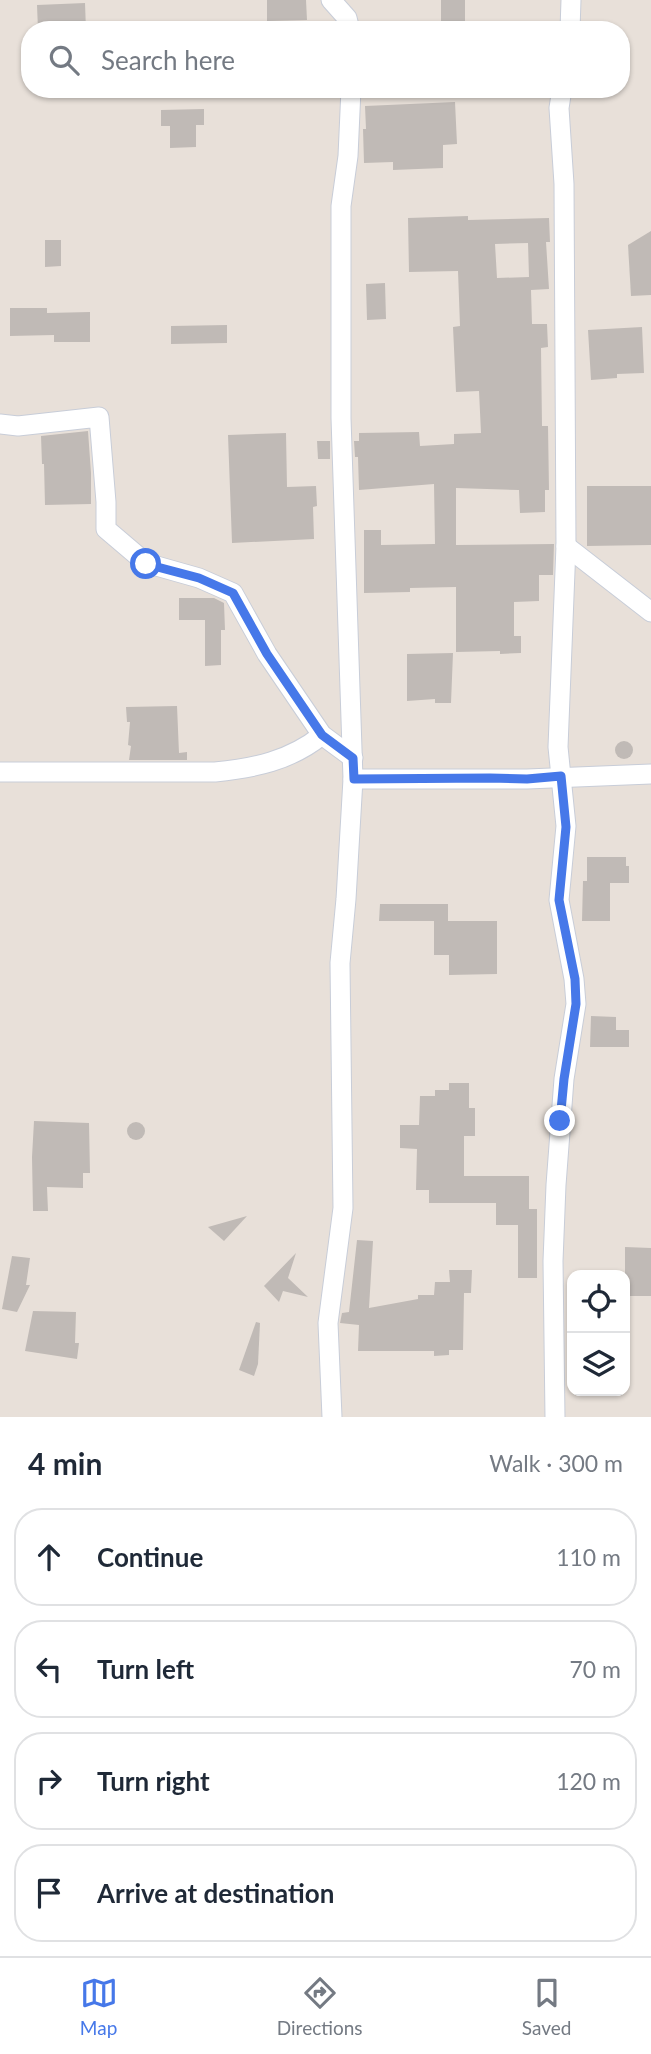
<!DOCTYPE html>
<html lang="en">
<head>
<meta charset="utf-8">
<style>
	:root { --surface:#fff; --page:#f6f6f7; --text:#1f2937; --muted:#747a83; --line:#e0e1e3; --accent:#4678e9 }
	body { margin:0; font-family:Lato,sans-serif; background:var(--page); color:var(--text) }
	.controls { position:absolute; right:21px; bottom:21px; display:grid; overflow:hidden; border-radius:14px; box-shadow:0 2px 5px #0004 }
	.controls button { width:63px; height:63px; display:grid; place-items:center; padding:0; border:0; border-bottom:2px solid var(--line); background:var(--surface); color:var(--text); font:35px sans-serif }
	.stop { position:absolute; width:21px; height:21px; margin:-16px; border:5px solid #4678e9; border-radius:50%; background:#fff }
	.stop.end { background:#4678e9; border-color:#fff; box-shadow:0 2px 7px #0008 }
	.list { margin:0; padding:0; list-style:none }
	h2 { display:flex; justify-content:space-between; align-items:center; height:91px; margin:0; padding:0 28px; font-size:30px }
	h2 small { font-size:23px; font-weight:400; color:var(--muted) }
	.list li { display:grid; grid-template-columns:46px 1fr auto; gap:21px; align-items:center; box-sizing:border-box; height:98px; margin:0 14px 14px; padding:0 14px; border:2px solid var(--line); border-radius:28px }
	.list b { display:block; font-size:26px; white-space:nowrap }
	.list em { font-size:23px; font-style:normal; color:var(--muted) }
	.icon { flex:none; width:38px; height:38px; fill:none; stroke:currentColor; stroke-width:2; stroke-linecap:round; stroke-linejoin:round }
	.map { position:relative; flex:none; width:651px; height:1417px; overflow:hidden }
	.search { position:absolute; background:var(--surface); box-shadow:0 2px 5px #0004; left:21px; right:21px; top:21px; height:77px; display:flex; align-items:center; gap:18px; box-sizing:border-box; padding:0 24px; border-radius:28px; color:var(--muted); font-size:26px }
	.sheet { height:539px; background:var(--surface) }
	nav { display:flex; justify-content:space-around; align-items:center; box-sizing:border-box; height:98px; border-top:2px solid var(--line); background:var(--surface); font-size:19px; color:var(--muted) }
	nav a { display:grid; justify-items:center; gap:4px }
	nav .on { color:var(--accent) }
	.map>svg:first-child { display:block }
</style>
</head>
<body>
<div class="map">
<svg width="651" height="1417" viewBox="0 0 651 1417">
	<rect width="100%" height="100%" fill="#e8e0d9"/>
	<g fill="#c0bab6" fill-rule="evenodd">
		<polygon points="267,0 306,0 307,20 267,21"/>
		<rect x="441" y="0" width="24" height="21"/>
		<polygon points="85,3 86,30 38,30 37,5"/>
		<polygon points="455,102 457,144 443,145 443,168 393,170 393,162 364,163 363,129 366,129 365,106"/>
		<polygon points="204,109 204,125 196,125 196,147 170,148 170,126 161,126 161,110"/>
		<path d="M468,216V220L549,218L550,242H546L549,289L531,290L532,324H547L548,347L541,348L542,426H548L549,490H545V512L520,513L519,490L456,488V545L554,544L553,575H539V601L514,602V636H521V653L500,654V651L456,652V587L410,588V592L364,593V530H381V545L435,544L434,484L359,490L358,457H355L354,441H359V433L419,432L420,446L454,444V434L481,433L479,391L456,392L453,327L460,326L458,271L409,272L408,218ZM528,243L529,277L497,278L495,244Z"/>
		<polygon points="651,231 651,295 631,296 628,245"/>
		<polygon points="45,240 61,240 61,266 45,267"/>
		<polygon points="385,283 386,319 367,320 366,284"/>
		<polygon points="10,308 47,308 47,313 90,312 90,342 54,342 54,335 10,336"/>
		<polygon points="227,325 227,343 171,344 171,326"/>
		<polygon points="642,327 644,373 617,374 617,378 591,380 588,330"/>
		<polygon points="88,431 91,473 91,504 45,505 44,464 42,464 41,436"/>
		<polygon points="286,433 287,487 316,486 317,506 313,507 314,539 232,543 228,435"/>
		<polygon points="317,441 330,441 330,459 318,459"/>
		<polygon points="587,486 651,486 651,545 587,546"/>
		<polygon points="179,598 214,598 224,603 225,630 221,630 221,665 205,666 205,620 179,620"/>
		<polygon points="453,653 451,703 435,703 435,699 407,701 407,654"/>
		<polygon points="177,706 179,753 187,752 187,760 129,760 131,746 128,745 130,722 127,722 126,707"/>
		<circle cx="624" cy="750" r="9"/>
		<polygon points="587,857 626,857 626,866 629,866 629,883 610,883 610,921 582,921 583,881 587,881"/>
		<polygon points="380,904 448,904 448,921 379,921"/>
		<polygon points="434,921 497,921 497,974 449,975 449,955 434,955"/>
		<polygon points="591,1016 616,1017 616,1030 629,1030 629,1047 590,1047"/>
		<polygon points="449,1083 469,1083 469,1108 475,1108 475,1136 464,1136 464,1176 529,1176 529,1209 537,1209 537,1278 518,1278 518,1225 496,1225 496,1203 429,1203 429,1190 416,1190 417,1149 400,1148 400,1125 419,1125 420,1096 435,1096 435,1090 449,1090"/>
		<polygon points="34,1121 89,1123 90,1173 83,1173 83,1188 47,1187 48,1211 33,1211 32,1157"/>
		<circle cx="136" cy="1131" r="9"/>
		<polygon points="247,1216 224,1241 208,1227"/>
		<polygon points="357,1240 373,1241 369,1308 418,1299 418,1295 434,1295 435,1282 450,1282 449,1270 472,1270 471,1293 464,1293 463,1350 449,1350 449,1355 434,1356 434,1351 358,1351 359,1325 340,1323 342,1313 349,1312"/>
		<polygon points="625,1247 651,1248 651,1296 625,1296"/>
		<polygon points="296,1253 288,1278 308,1297 283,1291 279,1302 264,1286"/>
		<polygon points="12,1256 30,1258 26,1285 30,1285 17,1312 2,1309"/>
		<polygon points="33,1311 76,1312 75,1343 79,1343 77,1359 25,1351"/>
		<polygon points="256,1322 260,1323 258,1364 254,1376 239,1370"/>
	</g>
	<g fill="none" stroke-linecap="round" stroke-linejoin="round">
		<defs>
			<g id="street">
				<polyline points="331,0 347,18 350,30"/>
				<polyline points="570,30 571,0"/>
				<polyline points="0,424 18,426 99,417 106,502 106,529 146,563 199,578 233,593 267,654 322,735 353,758"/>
				<polyline points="566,546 651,612"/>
				<path d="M0,772H215C254,768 290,761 322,735"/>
				<polyline points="353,779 527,779 651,774"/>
				<polyline points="332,1417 328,1323 343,1208 340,963 346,899 353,779 341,418 341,206 348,156 351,89"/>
				<polyline points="555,1417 553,1261 556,1185 564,1079 576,1004 574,979 559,900 566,826 558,747 566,546 564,184 559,108 562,89"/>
			</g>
		</defs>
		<use href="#street" stroke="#c8cdd8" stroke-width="21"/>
		<use href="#street" stroke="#fff" stroke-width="19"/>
	</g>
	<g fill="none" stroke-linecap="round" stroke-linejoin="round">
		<polyline stroke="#4678e9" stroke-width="9" points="146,564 199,578 233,593 267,654 322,735 353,758 354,779 490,778 527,779 561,776 566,827 559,900 575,979 576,1004 564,1079 560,1121"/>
	</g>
</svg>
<div class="controls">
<button><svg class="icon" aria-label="locate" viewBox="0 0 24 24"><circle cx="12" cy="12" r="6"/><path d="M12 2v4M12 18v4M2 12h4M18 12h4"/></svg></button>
<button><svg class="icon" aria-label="layers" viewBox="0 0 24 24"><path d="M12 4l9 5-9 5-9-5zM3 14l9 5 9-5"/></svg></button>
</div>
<div class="stop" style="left:146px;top:564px"></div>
<div class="stop end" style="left:560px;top:1121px"></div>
<div class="search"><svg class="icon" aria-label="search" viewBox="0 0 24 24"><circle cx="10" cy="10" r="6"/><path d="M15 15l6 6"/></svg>Search here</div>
</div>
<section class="sheet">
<h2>4 min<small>Walk · 300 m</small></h2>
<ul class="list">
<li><svg class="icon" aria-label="ahead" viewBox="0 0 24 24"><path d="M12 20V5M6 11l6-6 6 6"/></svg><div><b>Continue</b></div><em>110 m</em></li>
<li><svg class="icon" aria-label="left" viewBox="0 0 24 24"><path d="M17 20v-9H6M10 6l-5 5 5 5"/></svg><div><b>Turn left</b></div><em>70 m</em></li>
<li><svg class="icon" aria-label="right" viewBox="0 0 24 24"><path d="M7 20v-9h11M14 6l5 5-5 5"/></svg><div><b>Turn right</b></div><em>120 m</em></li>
<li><svg class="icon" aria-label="arrive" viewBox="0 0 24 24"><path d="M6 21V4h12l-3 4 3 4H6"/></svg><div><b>Arrive at destination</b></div></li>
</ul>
</section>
<nav>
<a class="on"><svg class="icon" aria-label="map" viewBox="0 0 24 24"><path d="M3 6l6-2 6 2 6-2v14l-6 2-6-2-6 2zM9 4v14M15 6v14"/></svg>Map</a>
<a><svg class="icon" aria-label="directions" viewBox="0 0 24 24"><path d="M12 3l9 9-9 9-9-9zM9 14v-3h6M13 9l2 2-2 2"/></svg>Directions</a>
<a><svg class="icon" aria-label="saved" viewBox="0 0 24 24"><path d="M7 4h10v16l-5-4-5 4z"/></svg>Saved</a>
</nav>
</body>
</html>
